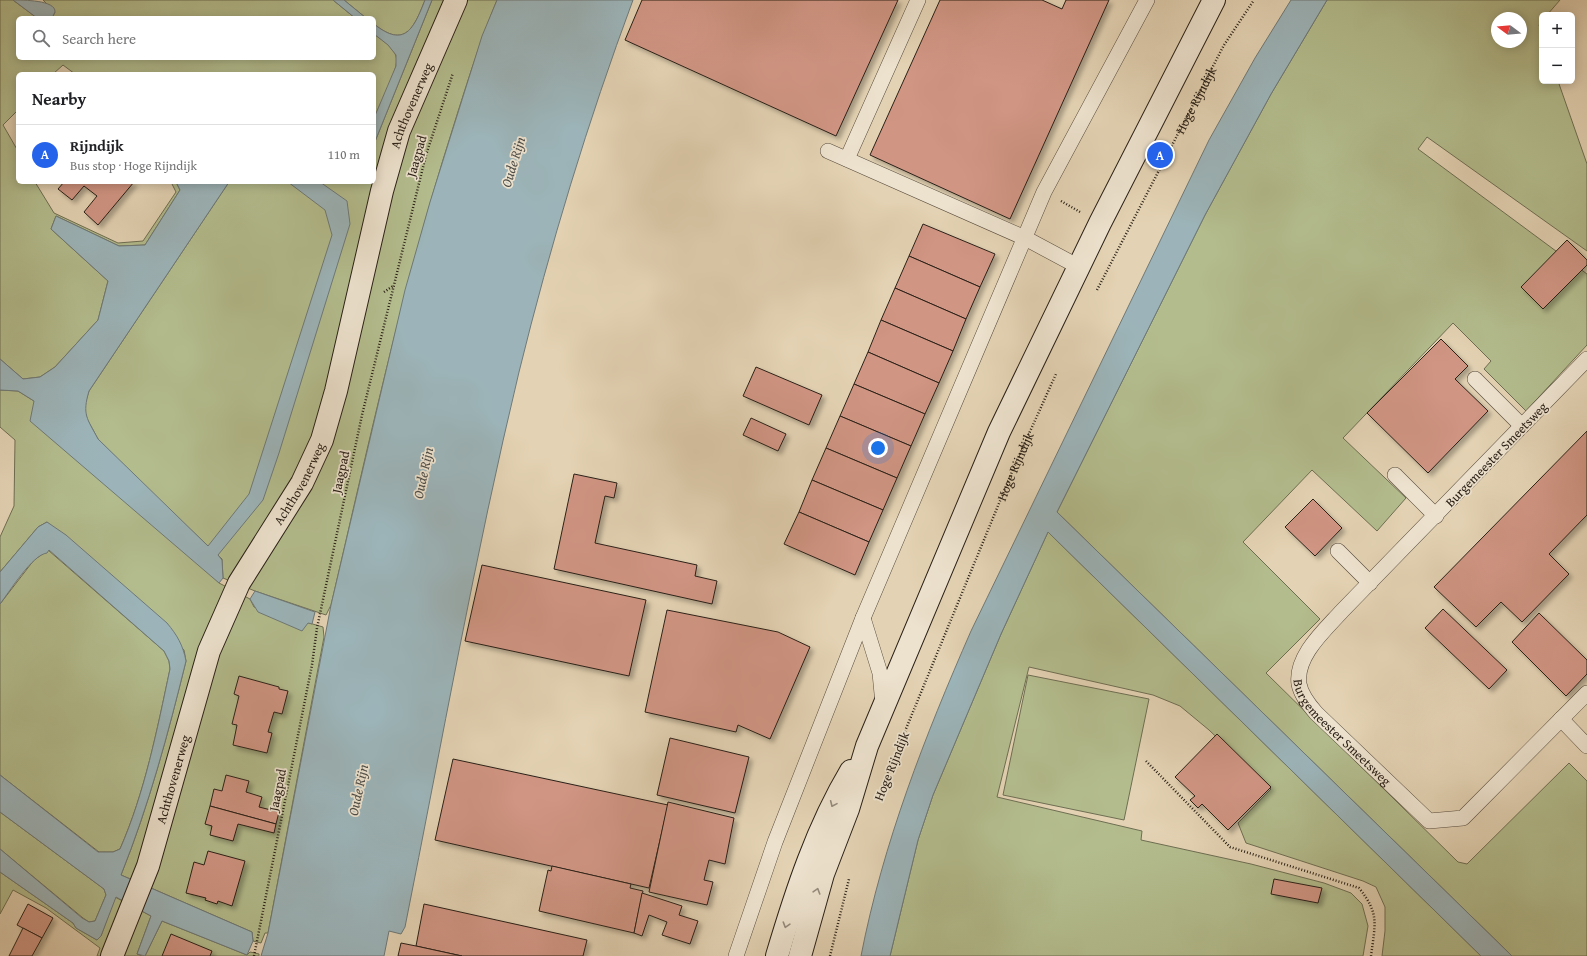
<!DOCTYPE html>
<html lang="en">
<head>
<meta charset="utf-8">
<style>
	:root { --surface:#fff; --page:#f6f6f6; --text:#202124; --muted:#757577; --line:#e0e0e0; --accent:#2563eb }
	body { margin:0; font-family:"Gentium Book Plus",serif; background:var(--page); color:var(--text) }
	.controls { position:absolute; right:12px; top:12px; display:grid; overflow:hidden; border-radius:6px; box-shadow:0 2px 10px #0003 }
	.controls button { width:36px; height:36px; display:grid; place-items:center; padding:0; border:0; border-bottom:1px solid var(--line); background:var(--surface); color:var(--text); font:20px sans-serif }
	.compass { position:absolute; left:1491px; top:12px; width:36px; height:36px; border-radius:50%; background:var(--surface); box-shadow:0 2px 10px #0003; rotate:286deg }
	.you { position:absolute; left:878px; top:448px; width:14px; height:14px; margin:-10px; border:3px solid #fff; border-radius:50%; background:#1a73e8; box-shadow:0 0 0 6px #1a73e833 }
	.badge { display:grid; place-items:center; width:26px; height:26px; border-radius:50%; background:var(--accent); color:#fff; font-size:13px; font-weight:700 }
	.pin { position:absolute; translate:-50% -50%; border:2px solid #fff; box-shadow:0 1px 4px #0006 }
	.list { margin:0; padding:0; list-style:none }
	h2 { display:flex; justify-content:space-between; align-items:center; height:52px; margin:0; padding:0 16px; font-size:17px }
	h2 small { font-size:13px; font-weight:400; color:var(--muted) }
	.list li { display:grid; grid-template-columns:26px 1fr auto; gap:12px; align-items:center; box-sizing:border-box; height:60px; padding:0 16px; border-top:1px solid var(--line) }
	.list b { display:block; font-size:15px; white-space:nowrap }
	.list p { margin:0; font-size:13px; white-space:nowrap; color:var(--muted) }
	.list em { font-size:13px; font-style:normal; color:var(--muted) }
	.icon { flex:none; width:22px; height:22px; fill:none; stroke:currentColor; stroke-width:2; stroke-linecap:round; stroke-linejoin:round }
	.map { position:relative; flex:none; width:1587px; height:956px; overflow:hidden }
	.search { position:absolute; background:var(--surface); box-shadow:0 2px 10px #0003; left:16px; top:16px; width:360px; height:44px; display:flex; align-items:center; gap:10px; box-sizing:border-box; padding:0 14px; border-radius:6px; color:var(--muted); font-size:15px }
	.panel { position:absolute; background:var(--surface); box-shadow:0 2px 10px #0003; left:16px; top:72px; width:360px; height:112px; border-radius:6px }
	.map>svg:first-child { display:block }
</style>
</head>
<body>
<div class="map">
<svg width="1587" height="956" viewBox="0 0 1587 956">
	<defs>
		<filter id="shadow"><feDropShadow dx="3.5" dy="3.5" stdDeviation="2" flood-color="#0004"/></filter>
	</defs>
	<rect width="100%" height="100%" fill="#e3d2b3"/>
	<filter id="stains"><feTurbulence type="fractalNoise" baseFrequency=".005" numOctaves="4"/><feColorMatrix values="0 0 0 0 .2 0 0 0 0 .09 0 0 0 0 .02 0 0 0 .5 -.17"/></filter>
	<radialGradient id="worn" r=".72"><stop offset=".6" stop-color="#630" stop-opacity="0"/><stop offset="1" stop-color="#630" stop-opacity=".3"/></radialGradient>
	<g fill="#b3bc8d" stroke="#6e6e52" fill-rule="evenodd">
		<path d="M0,0H13L37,18H18V58H374V34C381,39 393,47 396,56C400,69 380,104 374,118V74H75L63,65L53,74H18V110L3,125L18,151V182H35L54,213L118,243L143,241L176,192L171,182H176L180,190L145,245L119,246L56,216L51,229L108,281L98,320L55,367L40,377L23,379L0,359Z"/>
		<polygon points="43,0 333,0 355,18 52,18 55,12"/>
		<path d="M344,0H425C414,28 405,49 374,24V18H366Z"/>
		<path d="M432,0H497C479,44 465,89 451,134C402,289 368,447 331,605L326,615L255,591L223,578L222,559L158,499L98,439L87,419L84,407L89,391L229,182H374V144Z"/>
		<path d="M1327,0H1560L1547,15H1542V21L1539,25L1542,34V81H1558L1587,164V251L1427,137L1418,149L1587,274V345L1526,411L1484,369L1491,361L1453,323L1343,438L1406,498L1377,531L1312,470L1243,542L1320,619L1266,673L1458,862L1467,864L1569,763L1587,781V956H1512L1057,512L1205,215L1271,94ZM1497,18H1521V42H1497Z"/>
		<path d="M0,390L18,391L34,401L219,583L250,599L254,607L323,627L324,637L268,933H265L261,943L253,941L252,932L121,875C149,805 168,734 186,661L184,650L47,522L38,527L0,572V537L14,506L15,440L0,427Z"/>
		<polygon points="1048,532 1481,956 1382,956 1385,931 1385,907 1376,887 1363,881 1246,843 1238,823 1271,789 1209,730 1180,706 1153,695 1029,667 997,797 1142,831 1141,840 1251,864 1324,883 1351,893 1362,904 1368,926 1363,956 890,956 918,840 933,795 1001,634"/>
		<path d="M48,550L164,651L169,661L170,669C157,730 145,792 120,849L113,852H99L0,775V604L34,560Z"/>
		<polygon points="1028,675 1149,699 1124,820 1003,795"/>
		<polygon points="0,812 104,889 106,895 95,921 89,922 83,918 0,849"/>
		<polygon points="0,872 73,923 76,928 97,940 101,936 115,897 151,916 137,954 142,956 97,956 100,948 46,908 13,890 0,914"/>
		<polygon points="162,921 247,955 250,952 259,954 259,956 145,956"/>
	</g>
	<g fill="#9cb4b9" stroke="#6e7978">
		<path d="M13,0C23,0 56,0 55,12L52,18H37Z"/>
		<polygon points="333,0 344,0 366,18 355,18"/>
		<path d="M425,0H432L374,144V118L396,66V55L388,45L374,34V24C405,49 414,28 425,0Z"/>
		<path d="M497,0H633C588,121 550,246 519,372C475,555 442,742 405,927L401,934L389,931L384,956H261L268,933L331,605L405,290L430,202L482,36Z"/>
		<path d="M1291,0H1327L1271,94L1205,215L1057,512L1512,956H1481L1048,532L1001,634L933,795L918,840L890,956H861C883,843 925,736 971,631L1209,140L1255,58Z"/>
		<path d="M176,182H229L89,391C82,415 87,418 98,439L208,546L249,494L332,235L325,210L288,182H320L347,201L350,224L279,453L263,500L218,555L222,560L223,578L219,583L30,421L34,401L18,391L0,390V359L23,379L40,377L55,367L98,320L108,281L51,229L56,216L119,246L145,245L180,190Z"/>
		<path d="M47,522L66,535L167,623C177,635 183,645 186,661C168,734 149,805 121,875L252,932L253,941L247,955L162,921L145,956L137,954L151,916L116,897L101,936L97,940L76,928L73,923L0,872V849L82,918L89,922L95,921L106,895L104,889L0,812V775L98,852H113L120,849C145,792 157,730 170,669L169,661L164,651L49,550L47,553C32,555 10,591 0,604V572L38,527Z"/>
		<polygon points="255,591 315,612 312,624 308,623 302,631 258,612 250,599"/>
	</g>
	<g fill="#d09583" stroke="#2a2017" filter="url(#shadow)">
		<polygon points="642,0 898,0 836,136 625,40"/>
		<polygon points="940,0 1042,0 1062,9 1066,0 1109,0 1010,219 870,155"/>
		<polygon points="64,182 134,182 98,225 84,212 97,196 84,186 72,200 58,189"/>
		<polygon points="923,224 995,254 980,287 909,256"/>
		<polygon points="1567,240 1587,260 1587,265 1543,309 1521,287"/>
		<polygon points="909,256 980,287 966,319 895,288"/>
		<polygon points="895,288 966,319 953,351 881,320"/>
		<polygon points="881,320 953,351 939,383 868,352"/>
		<polygon points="1441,339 1468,366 1455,379 1488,411 1428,473 1367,413"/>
		<polygon points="868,352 939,383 925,414 854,384"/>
		<polygon points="756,367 822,395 809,425 743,396"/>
		<polygon points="854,384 925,414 911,446 840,416"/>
		<polygon points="840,416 911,446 897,478 826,448"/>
		<polygon points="751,418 786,434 778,451 743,435"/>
		<polygon points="1587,431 1587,515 1549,554 1569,574 1522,622 1501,602 1476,627 1434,587"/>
		<polygon points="826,448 897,478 883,510 812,480"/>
		<polygon points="574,474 617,483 614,498 605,496 595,543 697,565 695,576 717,581 712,604 554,569"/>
		<polygon points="812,480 883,510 869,542 799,512"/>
		<polygon points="1313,499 1342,528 1315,556 1285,527"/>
		<polygon points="799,512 869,542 855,575 784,544"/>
		<polygon points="482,565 646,600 629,676 465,641"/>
		<polygon points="1443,609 1507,670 1489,689 1425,628"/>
		<polygon points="667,610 778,632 810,647 770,739 738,725 736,732 645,712"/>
		<polygon points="1539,613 1587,660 1587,674 1566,696 1512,642"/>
		<polygon points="239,676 279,687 279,689 288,691 282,714 274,712 268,732 272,733 267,753 233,745 237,725 232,724 239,696 234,694"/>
		<polygon points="1217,734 1271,787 1228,830 1202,804 1198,808 1190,800 1195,796 1175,777"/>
		<polygon points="670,738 749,757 735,813 657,795"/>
		<polygon points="453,759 668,805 649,888 435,840"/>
		<polygon points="226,775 249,781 246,792 262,797 259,807 279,812 276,824 210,806 214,789 222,791"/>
		<polygon points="668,802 734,818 725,864 709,860 704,880 713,882 707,905 649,892"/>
		<polygon points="210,806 276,824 274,833 238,824 233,841 210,835 212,826 205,824"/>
		<polygon points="208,851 245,861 232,906 218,901 217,904 205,900 206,898 186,893 194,862 204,865"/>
		<polygon points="552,866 631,884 630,888 643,891 634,933 539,911 548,870 551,871"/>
		<polygon points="1274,879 1322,888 1318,903 1271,894"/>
		<polygon points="642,893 682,906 679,915 698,921 690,944 662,935 667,922 649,915 642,936 634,933"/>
		<polygon points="28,904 53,918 42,938 17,925"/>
		<polygon points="424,904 587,940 583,956 462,956 416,946"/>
		<polygon points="23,928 42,938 32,956 9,956"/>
		<polygon points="171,934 212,951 210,956 162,956"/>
		<polygon points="401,943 416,946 462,956 398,956"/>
	</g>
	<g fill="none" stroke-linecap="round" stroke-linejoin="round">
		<defs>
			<g id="lane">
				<polyline points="828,151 1025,238 1079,267"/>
				<polyline points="847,159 918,0"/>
				<path id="s3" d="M1587,359L1342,611C1325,630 1295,656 1299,684C1301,695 1309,705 1316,713L1429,821L1463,818L1587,693"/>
				<polyline points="1475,379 1522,426"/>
				<polyline points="1395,475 1436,516"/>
				<polyline points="1338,551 1370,583"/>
				<polyline points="863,618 880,673 883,704"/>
				<polyline points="1561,719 1587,746"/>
				<polyline points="736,956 775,842 863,618 1044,192 1147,0"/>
			</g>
			<g id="secondary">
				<path id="s4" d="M112,956L148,866L209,651L239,583L302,483L322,440L336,391L382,191L399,131L456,0"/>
				<path d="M777,956C796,892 817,828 851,771"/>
				<polyline points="800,956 823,874 848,809 867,746 999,432 1100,223 1214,0"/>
			</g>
		</defs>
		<use href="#lane" stroke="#584c3e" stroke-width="16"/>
		<use href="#secondary" stroke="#2a2017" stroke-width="24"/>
		<g stroke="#2a2017" stroke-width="2.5" stroke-dasharray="1 2" stroke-linecap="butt">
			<polyline points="1061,201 1080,212"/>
			<path id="s1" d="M1097,290L1224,45L1254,0"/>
			<polyline points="384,292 393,286"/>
			<path d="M1146,761L1230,847L1359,888C1380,914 1375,924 1371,956"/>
			<path id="s2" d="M882,787L1014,467L1056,374"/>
			<polyline points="254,956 312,665 317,628 362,415 426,155 453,73"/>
			<polyline points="830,956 849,879"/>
		</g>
		<use href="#lane" stroke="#ede2ce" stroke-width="15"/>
		<use href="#secondary" stroke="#ede2ce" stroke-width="22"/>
	</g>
	<defs><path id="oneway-chevron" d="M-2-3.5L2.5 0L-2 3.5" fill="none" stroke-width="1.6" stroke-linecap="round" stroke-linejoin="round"/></defs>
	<g stroke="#958b7c">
		<use href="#oneway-chevron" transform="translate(833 804) rotate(114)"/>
		<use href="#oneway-chevron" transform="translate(817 891) rotate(-73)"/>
		<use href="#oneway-chevron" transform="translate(786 925) rotate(107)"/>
	</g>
	<g text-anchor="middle" stroke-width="3.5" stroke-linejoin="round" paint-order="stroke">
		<g font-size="13" fill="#2a2017" stroke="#ede2ce">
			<text dy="5" stroke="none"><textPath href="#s1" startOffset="214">Hoge Rijndijk</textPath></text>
			<text dy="5" stroke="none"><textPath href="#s4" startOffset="907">Achthovenerweg</textPath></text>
			<text transform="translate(416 156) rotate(-74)" y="5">Jaagpad</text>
			<text transform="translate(1496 454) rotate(-46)" y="5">Burgemeester Smeetsweg</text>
			<text dy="5" stroke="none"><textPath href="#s2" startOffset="347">Hoge Rijndijk</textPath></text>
			<text transform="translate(340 472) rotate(-78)" y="5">Jaagpad</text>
			<text dy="5" stroke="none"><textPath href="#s4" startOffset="511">Achthovenerweg</textPath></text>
			<text dy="5" stroke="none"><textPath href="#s3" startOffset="504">Burgemeester Smeetsweg</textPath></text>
			<text transform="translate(891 766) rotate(-68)" y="5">Hoge Rijndijk</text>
			<text dy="5" stroke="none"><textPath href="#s4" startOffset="187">Achthovenerweg</textPath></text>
			<text transform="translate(277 790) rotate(-79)" y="5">Jaagpad</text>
		</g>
		<g font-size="14" font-style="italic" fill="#4c4c48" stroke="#ede2ce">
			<text transform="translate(513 162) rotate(-73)" y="5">Oude Rijn</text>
			<text transform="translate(423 473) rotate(-78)" y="5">Oude Rijn</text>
			<text transform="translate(358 790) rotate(-78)" y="5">Oude Rijn</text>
		</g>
	</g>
	<rect width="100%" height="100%" filter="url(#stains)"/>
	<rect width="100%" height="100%" fill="url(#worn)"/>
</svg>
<div class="controls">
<button>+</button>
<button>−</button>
</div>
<svg class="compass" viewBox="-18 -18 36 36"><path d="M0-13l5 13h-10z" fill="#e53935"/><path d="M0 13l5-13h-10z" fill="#757577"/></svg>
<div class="you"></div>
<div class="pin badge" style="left:1160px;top:155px">A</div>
<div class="search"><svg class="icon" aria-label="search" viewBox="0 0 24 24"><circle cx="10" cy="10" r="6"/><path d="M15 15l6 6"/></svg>Search here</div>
<section class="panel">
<h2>Nearby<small></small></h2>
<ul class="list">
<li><span class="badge">A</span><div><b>Rijndijk</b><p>Bus stop · Hoge Rijndijk</p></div><em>110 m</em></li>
</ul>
</section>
</div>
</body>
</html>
